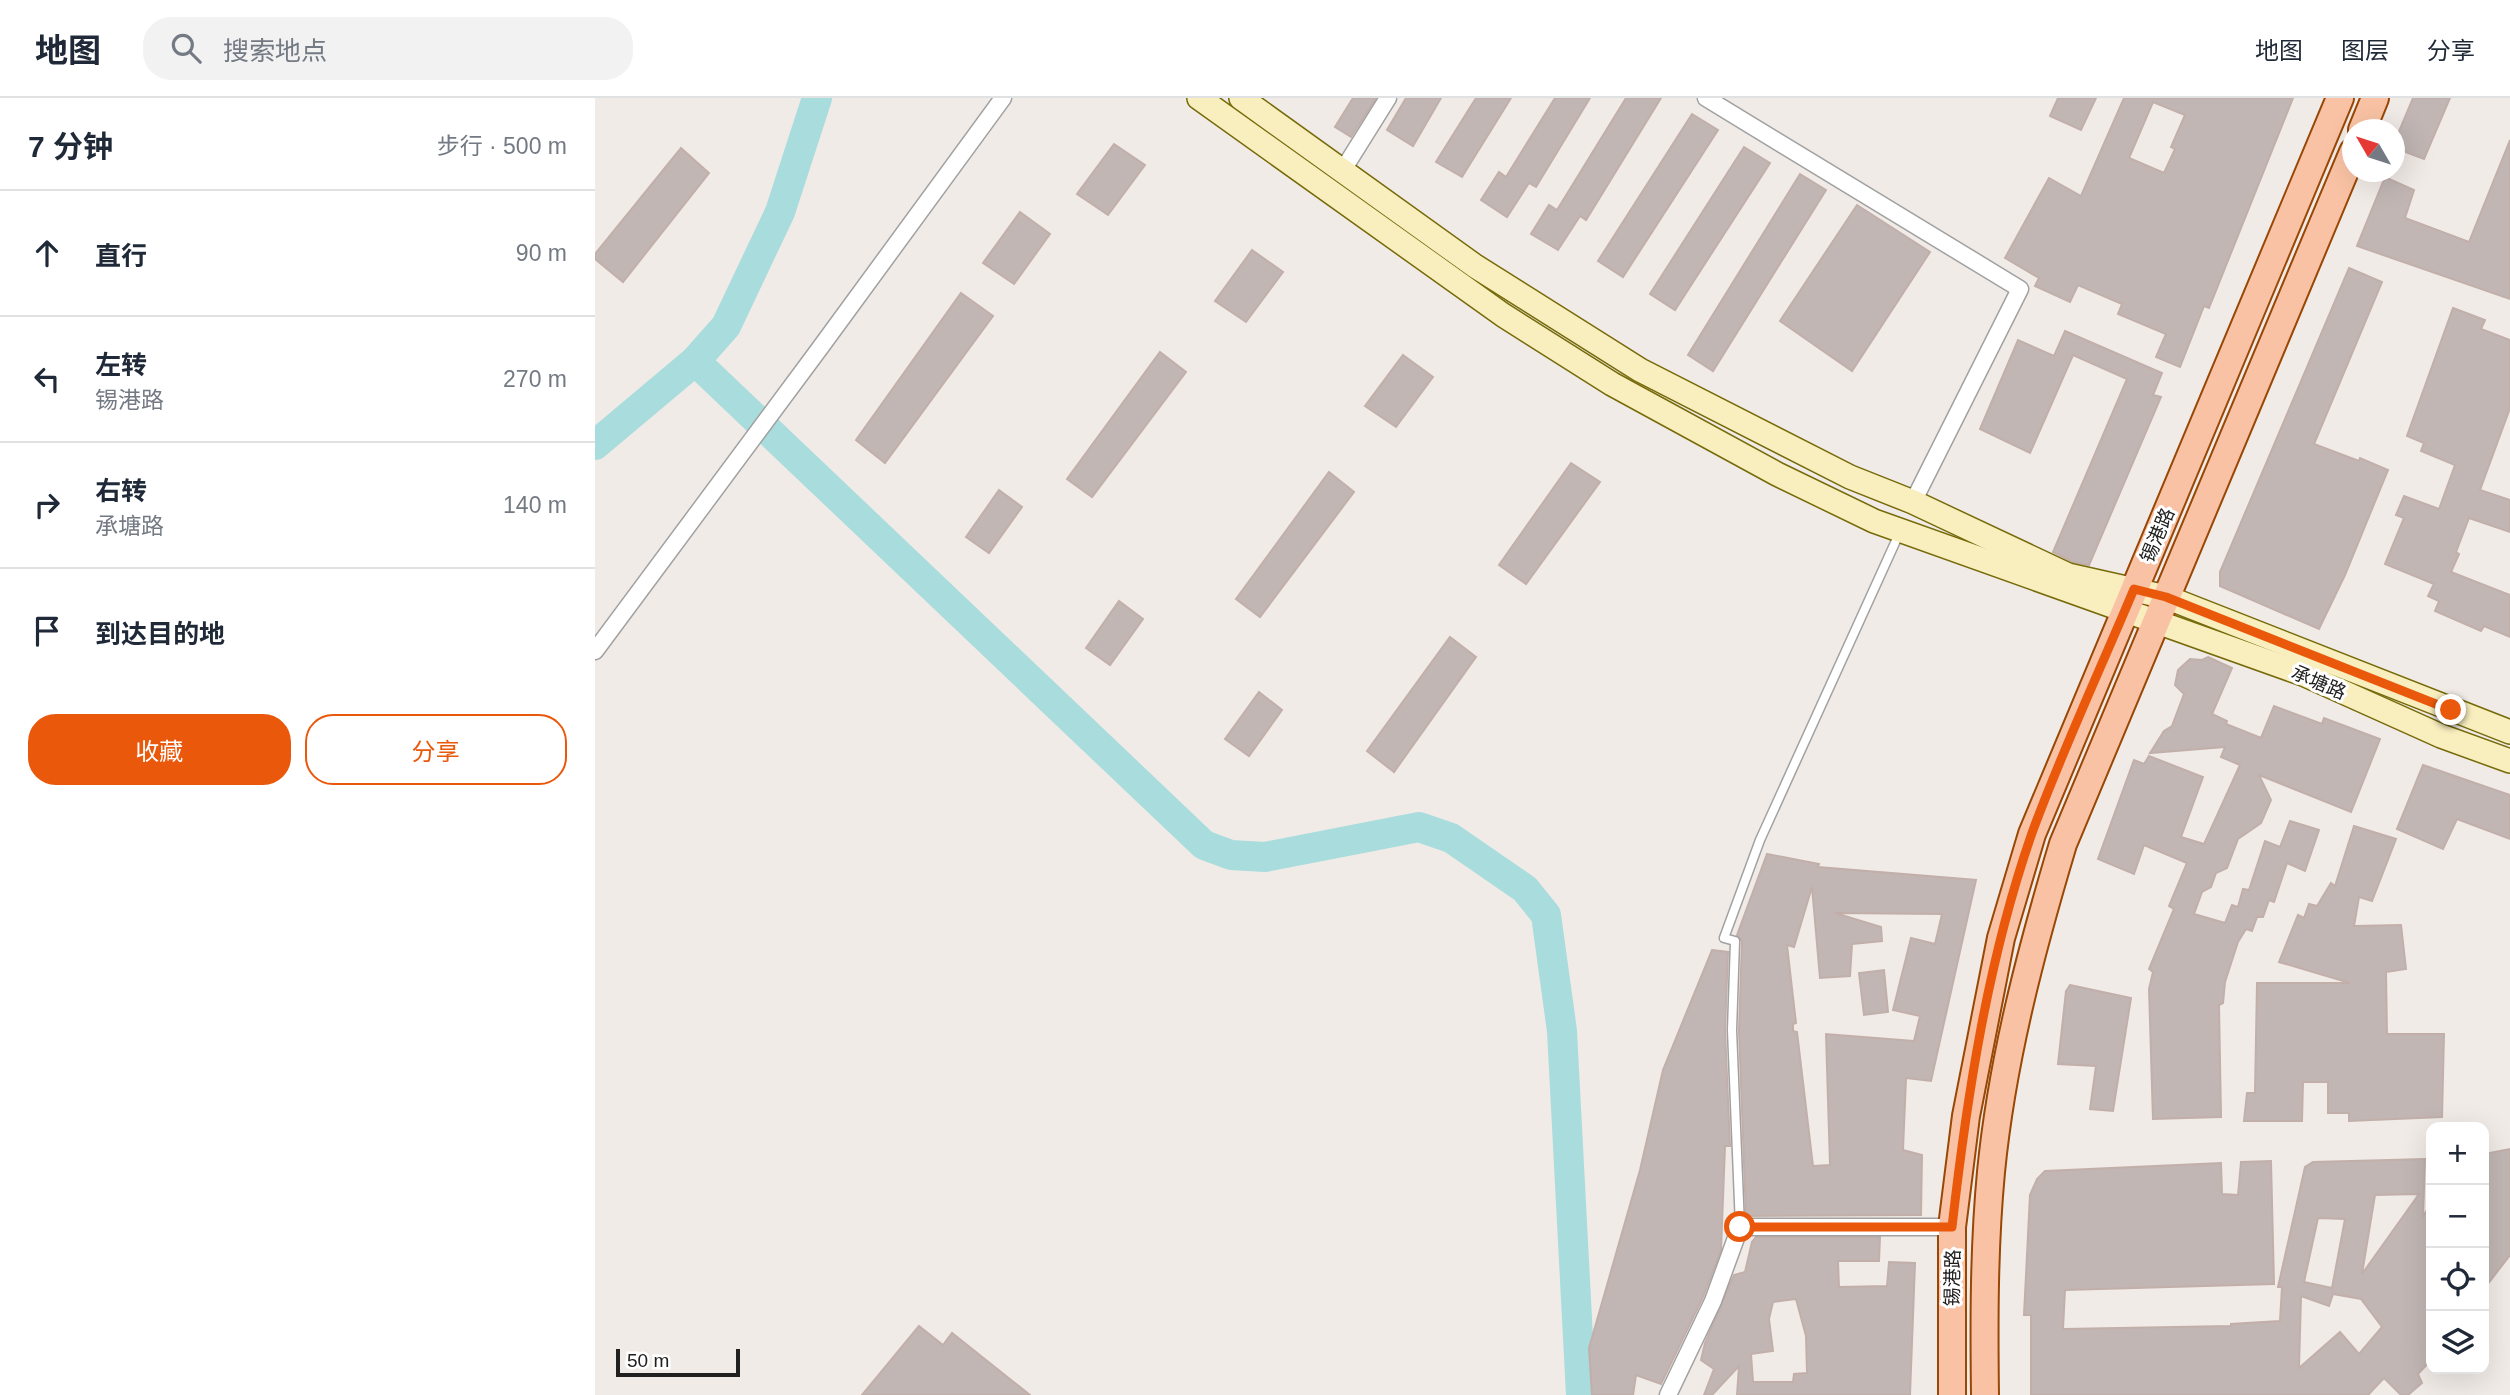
<!DOCTYPE html>
<html lang="zh">
<head>
<meta charset="utf-8">
<style>
	:root { --surface:#fff; --page:#f2f2f3; --text:#1f2937; --muted:#747a83; --line:#e0e1e3; --accent:#ea580c }
	body { margin:0; font-family:Arial,"Noto Sans SC",sans-serif; background:var(--page); color:var(--text) }
	.controls { position:absolute; right:21px; bottom:21px; display:grid; overflow:hidden; border-radius:14px; box-shadow:0 7px 28px #0002 }
	.controls button { width:63px; height:63px; display:grid; place-items:center; padding:0; border:0; border-bottom:2px solid var(--line); background:var(--surface); color:var(--text); font:35px sans-serif }
	.compass { position:absolute; left:1747px; top:21px; width:63px; height:63px; border-radius:50%; background:var(--surface); box-shadow:0 7px 28px #0002; rotate:309deg }
	.scale { position:absolute; left:21px; bottom:18px; width:124px; box-sizing:border-box; padding-left:7px; border:4px solid #202020; border-top:0; font-size:19px; line-height:24px; white-space:nowrap; color:#202020; -webkit-text-stroke:5px #fff; paint-order:stroke }
	.stop { position:absolute; width:21px; height:21px; margin:-16px; border:5px solid #ea580c; border-radius:50%; background:#fff }
	.stop.end { background:#ea580c; border-color:#fff; box-shadow:0 2px 7px #0008 }
	.list { margin:0; padding:0; list-style:none }
	h2 { display:flex; justify-content:space-between; align-items:center; height:91px; margin:0; padding:0 28px; font-size:30px }
	h2 small { font-size:23px; font-weight:400; color:var(--muted) }
	.list li { display:grid; grid-template-columns:46px 1fr auto; gap:21px; align-items:center; box-sizing:border-box; height:126px; padding:0 28px; border-top:2px solid var(--line) }
	.list b { display:block; font-size:26px; white-space:nowrap }
	.list p { margin:0; font-size:23px; white-space:nowrap; color:var(--muted) }
	.list em { font-size:23px; font-style:normal; color:var(--muted) }
	.actions { display:flex; gap:14px; padding:21px 28px }
	.actions a { flex:1; padding:16px 0; border:2px solid var(--accent); border-radius:28px; text-align:center; font-size:24px; color:var(--accent) }
	.actions .main { background:var(--accent); color:#fff }
	.icon { flex:none; width:38px; height:38px; fill:none; stroke:currentColor; stroke-width:2; stroke-linecap:round; stroke-linejoin:round }
	.map { position:relative; flex:none; width:1915px; height:1297px; overflow:hidden }
	header { display:flex; align-items:center; gap:42px; box-sizing:border-box; height:98px; padding:0 35px; background:var(--surface); border-bottom:2px solid var(--line) }
	header strong { font-size:33px }
	nav { display:flex; gap:38px; margin-inline-start:auto; font-size:24px }
	.search { width:490px; height:63px; background:var(--page); display:flex; align-items:center; gap:18px; box-sizing:border-box; padding:0 24px; border-radius:28px; color:var(--muted); font-size:26px }
	main { display:flex }
	aside { flex:1; background:var(--surface) }
	.map>svg:first-child { display:block }
</style>
</head>
<body>
<header>
<strong>地图</strong>
<div class="search"><svg class="icon" aria-label="search" viewBox="0 0 24 24"><circle cx="10" cy="10" r="6"/><path d="M15 15l6 6"/></svg>搜索地点</div>
<nav><a>地图</a><a>图层</a><a>分享</a></nav>
</header>
<main>
<aside>
<h2>7 分钟<small>步行 · 500 m</small></h2>
<ul class="list">
<li><svg class="icon" aria-label="ahead" viewBox="0 0 24 24"><path d="M12 20V5M6 11l6-6 6 6"/></svg><div><b>直行</b></div><em>90 m</em></li>
<li><svg class="icon" aria-label="left" viewBox="0 0 24 24"><path d="M17 20v-9H6M10 6l-5 5 5 5"/></svg><div><b>左转</b><p>锡港路</p></div><em>270 m</em></li>
<li><svg class="icon" aria-label="right" viewBox="0 0 24 24"><path d="M7 20v-9h11M14 6l5 5-5 5"/></svg><div><b>右转</b><p>承塘路</p></div><em>140 m</em></li>
<li><svg class="icon" aria-label="arrive" viewBox="0 0 24 24"><path d="M6 21V4h12l-3 4 3 4H6"/></svg><div><b>到达目的地</b></div></li>
</ul>
<div class="actions"><a class="main">收藏</a><a>分享</a></div>
</aside>
<div class="map">
<svg width="1915" height="1297" viewBox="0 0 1915 1297">
	<rect width="100%" height="100%" fill="#f1ebe7"/>
	<g fill="none" stroke-linecap="round" stroke-linejoin="round">
		<g stroke="#a9dcdc" stroke-width="30">
			<polyline points="100,263 609,747 636,757 670,759 824,729 856,740 930,791 951,817 967,933 986,1297"/>
			<polyline points="0,347 100,263 131,228 185,114 222,0"/>
		</g>
	</g>
	<g fill="#c1b6b4" stroke="#c2afaa" stroke-width="2" fill-rule="evenodd">
		<polygon points="758,0 781,0 756,39 740,29"/>
		<polygon points="811,0 846,0 818,48 792,32"/>
		<polygon points="881,0 916,0 867,79 841,64"/>
		<polygon points="960,0 995,0 941,89 934,85 912,119 886,102 904,74 911,79"/>
		<polygon points="1031,0 1066,0 991,122 985,118 963,152 936,136 954,107 962,112"/>
		<polygon points="1463,0 1501,0 1486,32 1455,18"/>
		<path d="M1529,0H1698L1614,210L1609,208L1585,269L1561,259L1571,236L1523,216L1527,206L1483,187L1475,204L1440,188L1444,180L1410,160L1454,80L1486,98ZM1558,4L1590,17L1576,49L1580,51L1569,75L1534,60Z"/>
		<polygon points="1818,0 1855,0 1829,61 1800,50 1800,43"/>
		<polygon points="1097,16 1123,32 1028,179 1003,163"/>
		<polygon points="1915,42 1915,201 1762,148 1790,79 1819,92 1810,120 1874,144"/>
		<polygon points="519,46 550,67 513,117 482,96"/>
		<polygon points="1149,49 1175,65 1080,212 1055,196"/>
		<polygon points="86,50 114,75 28,184 0,161 0,156"/>
		<polygon points="1205,76 1231,92 1118,273 1093,257"/>
		<polygon points="1262,107 1335,154 1257,273 1185,223"/>
		<polygon points="425,114 455,136 419,186 388,165"/>
		<polygon points="657,152 688,174 651,224 620,203"/>
		<polygon points="1754,170 1787,184 1719,346 1764,363 1765,360 1793,372 1750,477 1724,531 1625,488 1625,474"/>
		<polygon points="366,195 398,218 290,365 261,342"/>
		<polygon points="1858,210 1890,222 1886,231 1915,242 1915,310 1885,392 1915,402 1915,434 1874,420 1861,454 1864,456 1856,474 1915,497 1915,539 1889,528 1886,533 1840,513 1844,503 1833,498 1839,486 1790,466 1809,420 1801,417 1809,398 1844,411 1860,367 1826,353 1829,345 1812,338"/>
		<polygon points="1470,233 1567,275 1558,297 1566,299 1494,467 1478,464 1458,454 1532,281 1478,257 1435,355 1385,331 1423,242 1459,258"/>
		<polygon points="565,254 591,274 497,399 472,381"/>
		<polygon points="808,257 838,279 801,329 770,308"/>
		<polygon points="976,365 1005,384 931,486 904,467"/>
		<polygon points="734,374 759,394 665,519 641,501"/>
		<polygon points="404,392 427,409 394,455 371,439"/>
		<polygon points="524,503 548,521 515,567 491,550"/>
		<polygon points="855,539 881,559 799,674 772,653"/>
		<polygon points="1613,559 1637,570 1617,616 1632,623 1631,626 1666,640 1679,608 1727,626 1729,620 1785,641 1756,714 1664,677 1676,702 1666,725 1643,741 1632,770 1621,775 1616,789 1607,794 1599,816 1630,825 1637,807 1643,809 1648,791 1654,792 1670,743 1685,749 1695,723 1724,732 1710,773 1692,765 1679,804 1674,802 1668,819 1662,819 1657,833 1651,831 1643,844 1630,884 1628,905 1624,907 1626,1019 1558,1021 1554,891 1558,874 1554,871 1579,811 1574,808 1592,765 1549,747 1539,776 1503,761 1539,662 1549,666 1554,658 1608,679 1586,739 1609,746 1645,667 1626,659 1630,649 1555,655 1569,633 1577,628 1589,596 1580,587 1583,572 1595,561 1607,562"/>
		<polygon points="664,594 687,612 654,658 630,641"/>
		<polygon points="1828,667 1915,697 1915,741 1862,721 1848,751 1802,731"/>
		<polygon points="1759,728 1801,741 1777,803 1764,799 1759,828 1806,827 1811,871 1791,874 1792,936 1849,936 1847,1019 1754,1023 1754,1015 1733,1015 1733,984 1708,984 1707,1023 1649,1023 1652,995 1660,995 1662,885 1755,885 1684,864 1703,817 1709,820 1714,806 1722,808 1736,785 1740,788"/>
		<path d="M1172,756L1224,766L1223,769L1381,782L1336,983L1311,980L1308,1052L1327,1057L1326,1117L1151,1118L1144,932L1147,843L1142,837ZM1217,789L1225,880L1255,878L1257,846L1287,843L1286,829L1240,815L1347,816L1340,846L1316,840L1298,912L1325,918L1319,943L1231,936L1235,1067L1218,1068L1202,934L1198,933V926L1201,925L1192,847L1199,849Z"/>
		<polygon points="1117,852 1133,854 1130,932 1135,1048 1130,1048 1126,1152 1108,1199 1066,1286 1041,1277 1038,1297 997,1297 994,1250 1045,1072 1068,972"/>
		<polygon points="1289,872 1293,914 1269,917 1264,875"/>
		<polygon points="1475,887 1536,900 1518,1013 1495,1011 1501,968 1463,966 1471,893"/>
		<polygon points="1915,1051 1915,1157 1889,1191 1889,1056"/>
		<path d="M1830,1061L1828,1118L1836,1106V1262L1823,1276L1827,1285L1813,1297H1806L1789,1280L1773,1297H1436V1217H1429L1435,1097L1442,1081L1450,1073L1626,1065L1627,1096L1643,1097L1646,1064L1676,1063L1679,1186L1470,1192L1468,1231L1636,1228V1226L1685,1223L1687,1189H1683L1710,1069L1718,1064ZM1824,1096L1767,1176L1780,1097ZM1723,1120L1750,1121L1737,1190L1709,1184ZM1738,1196L1766,1201L1787,1229L1764,1256L1745,1234L1704,1270L1706,1198L1734,1208Z"/>
		<path d="M1161,1139H1285L1284,1163H1243L1244,1189L1292,1188L1294,1164L1320,1165L1315,1297H1142L1144,1268L1117,1297H1109L1119,1271L1106,1262L1110,1245L1139,1177L1150,1174L1157,1144ZM1201,1201L1211,1238L1212,1275L1199,1276L1198,1284H1158L1156,1256L1178,1253L1174,1221L1178,1204Z"/>
		<polygon points="324,1228 348,1247 357,1235 435,1297 267,1297"/>
	</g>
	<g fill="none" stroke-linecap="round" stroke-linejoin="round">
		<defs>
			<polyline id="lane" points="1145,1129 1137,932 1140,843 1129,840 1165,742 1304,436"/>
			<g id="street">
				<polyline points="1111,0 1425,191 1318,404"/>
				<polyline points="748,72 793,0"/>
				<polyline points="0,553 225,250 408,0"/>
				<polyline points="1073,1297 1118,1203 1145,1129 1357,1129"/>
			</g>
			<g id="secondary">
				<polyline points="604,0 908,217 1017,286 1182,376 1279,423 1708,576 1846,638 1915,663"/>
				<polyline points="646,0 880,168 1045,272 1255,379 1318,404 1473,477 1571,499 1915,634"/>
			</g>
			<g id="primary">
				<polyline points="1767,32 1780,0"/>
				<polyline points="1357,1297 1357,1129 1371,1018 1406,840 1437,736 1745,0"/>
				<path d="M1390,1297C1389,1222 1389,1148 1396,1074C1407,962 1436,853 1468,746L1758,54"/>
			</g>
		</defs>
		<use href="#lane" stroke="#a1a1a1" stroke-width="11"/>
		<use href="#street" stroke="#a1a1a1" stroke-width="19"/>
		<use href="#secondary" stroke="#766a09" stroke-width="26"/>
		<use href="#primary" stroke="#984705" stroke-width="30"/>
		<use href="#lane" stroke="#fff" stroke-width="8"/>
		<use href="#street" stroke="#fff" stroke-width="16"/>
		<use href="#secondary" stroke="#f8eebe" stroke-width="23"/>
		<use href="#primary" stroke="#f9c2a4" stroke-width="26"/>
	</g>
	<g fill="none" stroke-linecap="round" stroke-linejoin="round">
		<path stroke="#ea580c" stroke-width="9" d="M1145,1129H1357C1372,997 1393,861 1437,735C1467,653 1505,572 1539,491L1571,499L1856,612"/>
	</g>
	<g text-anchor="middle" stroke-width="6" stroke-linejoin="round" paint-order="stroke">
		<g font-size="19" fill="#202020" stroke="#fff">
			<text transform="translate(1562 437) rotate(-67)" y="7">锡港路</text>
			<text transform="translate(1724 584) rotate(23)" y="7">承塘路</text>
			<text transform="translate(1357 1180) rotate(-89)" y="7">锡港路</text>
		</g>
	</g>
</svg>
<div class="controls">
<button>+</button>
<button>−</button>
<button><svg class="icon" aria-label="locate" viewBox="0 0 24 24"><circle cx="12" cy="12" r="6"/><path d="M12 2v4M12 18v4M2 12h4M18 12h4"/></svg></button>
<button><svg class="icon" aria-label="layers" viewBox="0 0 24 24"><path d="M12 4l9 5-9 5-9-5zM3 14l9 5 9-5"/></svg></button>
</div>
<svg class="compass" viewBox="-18 -18 36 36"><path d="M0-13l5 13h-10z" fill="#e53935"/><path d="M0 13l5-13h-10z" fill="#747a83"/></svg>
<div class="scale">50 m</div>
<div class="stop" style="left:1145px;top:1129px"></div>
<div class="stop end" style="left:1856px;top:612px"></div>
</div>
</main>
</body>
</html>
